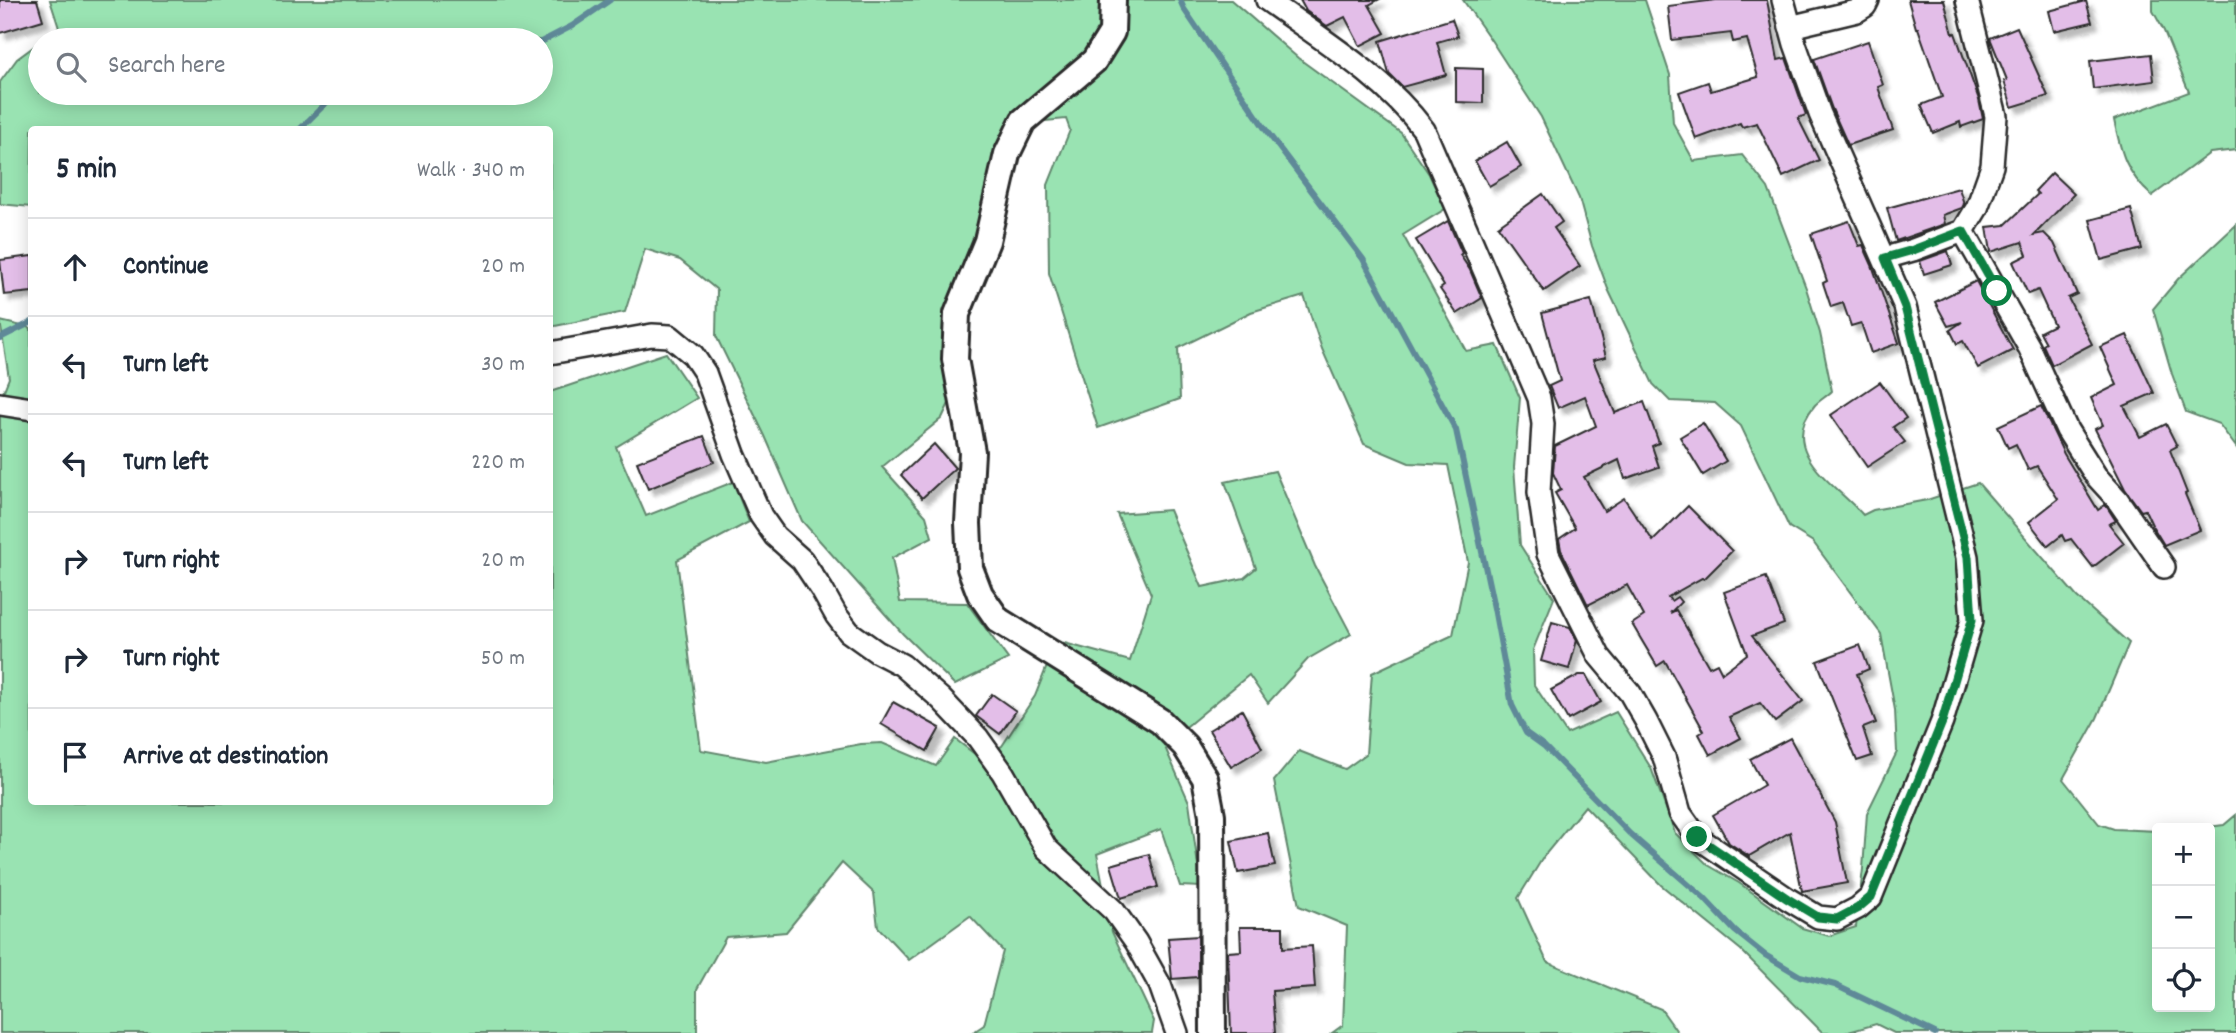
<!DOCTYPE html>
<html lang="en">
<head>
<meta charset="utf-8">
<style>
	:root { --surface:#fff; --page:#f6f6f7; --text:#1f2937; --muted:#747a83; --line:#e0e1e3 }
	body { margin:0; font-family:Dekko,sans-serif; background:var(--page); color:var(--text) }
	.controls { position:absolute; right:21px; bottom:21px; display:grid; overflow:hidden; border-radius:7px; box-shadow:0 4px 18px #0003 }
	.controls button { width:63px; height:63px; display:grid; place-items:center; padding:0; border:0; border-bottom:2px solid var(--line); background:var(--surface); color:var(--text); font:35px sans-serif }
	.stop { position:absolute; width:21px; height:21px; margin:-16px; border:5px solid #0b8043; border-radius:50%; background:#fff }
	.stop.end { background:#0b8043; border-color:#fff; box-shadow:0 2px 7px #0008 }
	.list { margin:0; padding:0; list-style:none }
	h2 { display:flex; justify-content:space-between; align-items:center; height:91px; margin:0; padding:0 28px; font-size:30px }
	h2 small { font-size:23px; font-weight:400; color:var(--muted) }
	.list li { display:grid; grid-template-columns:46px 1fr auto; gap:21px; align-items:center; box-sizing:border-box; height:98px; padding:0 28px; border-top:2px solid var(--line) }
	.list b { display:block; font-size:26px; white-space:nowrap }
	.list em { font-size:23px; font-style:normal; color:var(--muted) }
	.icon { flex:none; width:38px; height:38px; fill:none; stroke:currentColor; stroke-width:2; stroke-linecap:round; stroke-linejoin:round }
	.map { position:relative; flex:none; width:2236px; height:1033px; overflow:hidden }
	.search { position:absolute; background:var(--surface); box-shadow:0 4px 18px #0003; left:28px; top:28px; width:525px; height:77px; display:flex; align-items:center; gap:18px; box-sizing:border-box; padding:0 24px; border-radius:38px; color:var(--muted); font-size:26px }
	.panel { position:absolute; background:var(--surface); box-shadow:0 4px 18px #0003; left:28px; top:126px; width:525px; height:679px; border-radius:7px }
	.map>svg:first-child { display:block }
</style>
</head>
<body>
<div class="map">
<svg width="2236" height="1033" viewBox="0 0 2236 1033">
	<defs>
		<filter id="shadow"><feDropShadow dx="6" dy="6" stdDeviation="2" flood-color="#0004"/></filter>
	</defs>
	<rect width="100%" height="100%" fill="#fff"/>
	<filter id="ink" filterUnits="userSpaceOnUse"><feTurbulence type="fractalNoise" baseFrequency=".0143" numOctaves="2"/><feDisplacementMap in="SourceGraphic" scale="14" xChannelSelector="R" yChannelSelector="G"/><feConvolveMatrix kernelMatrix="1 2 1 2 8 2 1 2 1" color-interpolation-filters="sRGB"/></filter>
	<g filter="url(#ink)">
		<g fill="#99e3b2" stroke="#62876e" stroke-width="2">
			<path d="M50,0H1231L1298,58L1401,133L1429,174L1445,209L1403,235L1466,351L1497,345L1520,398L1514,467L1520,545L1554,598L1533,650L1534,685L1567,734L1616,712L1651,768L1675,833L1708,865L1739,883L1802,928L1829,936L1856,927L1863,869L1867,813L1897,752L1895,710L1881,634L1813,542L1789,527L1741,426L1715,403L1670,401L1653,384L1608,289L1592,246L1579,198L1541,117L1491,40L1463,0H1645L1670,75L1673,123L1694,161L1742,155L1768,188L1806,288L1820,333L1832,391C1827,396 1820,400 1815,405C1775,451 1837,485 1863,515L1873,510L1927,500L1978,483L2077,597L2129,643L2097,718L2063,779L2099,824L2114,829L2157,831V1007H2210V828H2200L2224,825L2236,815V1033H1894L1876,1024L1845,1033H1823L1741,950L1661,885L1585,806L1544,856L1518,898L1547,962L1661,1009L1678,1033H1332L1343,1025L1347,926L1299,906L1274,781L1299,751L1345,769L1366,754L1372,673L1453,635L1468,562L1448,465L1409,463L1364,444L1322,349L1304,296L1251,312L1178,348L1180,399L1098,428L1049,273L1048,185L1070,130L1066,119L1035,122L979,233L944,324L953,395L942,418L882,467L926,516L932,537L892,558L900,602L967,603L1008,659L955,685L903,634L802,521L765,436L716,336L717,290L680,260L645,249L625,312L550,327V130H32L31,207L0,204V82L17,59L40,42V93H541V40H42L59,28Z"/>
			<path d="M2153,0H2236V150L2210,153L2152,196C2126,173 2121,153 2114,120L2189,92L2164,31L2153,11Z"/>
			<polygon points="2236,225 2236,447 2219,424 2186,412 2172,374 2153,309 2178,279"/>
			<polygon points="0,321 31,328 32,802 550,802 550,392 666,353 697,398 616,447 646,516 733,482 749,522 677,560 701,750 766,762 861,744 882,743 936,766 955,739 980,758 1002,746 1035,696 1057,641 1130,661 1151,594 1117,514 1169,510 1202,587 1244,578 1256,568 1225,482 1275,471 1315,566 1351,634 1308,659 1268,703 1249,675 1164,745 1189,802 1201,887 1180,886 1161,829 1097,854 1112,932 1154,1021 1152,1033 972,1033 984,1025 1003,951 970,916 909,960 878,927 874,893 842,863 786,932 726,937 697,989 697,1033 0,1033 0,400 9,378"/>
		</g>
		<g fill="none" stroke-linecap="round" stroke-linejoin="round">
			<g stroke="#5e8998" stroke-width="6">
				<polyline points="1180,0 1184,9 1268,133 1363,259 1456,430 1494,608 1512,705 1526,733 1544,746 1630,834 1704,898 1735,931 1765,955 1800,976 1835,985 1935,1033"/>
				<polyline points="541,42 572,26 610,0"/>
				<polyline points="299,130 336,93"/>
				<polyline points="0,338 32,322"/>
			</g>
		</g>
		<g fill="#e3bee8" stroke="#2b2b2b" stroke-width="2" filter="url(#shadow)">
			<polygon points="0,0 37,0 43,20 0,33"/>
			<polygon points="1300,0 1378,0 1369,5 1385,33 1360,46 1345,17 1327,26 1306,11"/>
			<polygon points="1716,0 1767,0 1778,60 1786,58 1806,115 1798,118 1819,160 1783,177 1757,123 1742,127 1740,123 1696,139 1679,92 1708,82 1711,91 1758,77 1747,39 1733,42 1731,33 1672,40 1668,6"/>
			<polygon points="1908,0 1944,0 1953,34 1955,33 1979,100 1983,119 1961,127 1960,122 1933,133 1921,105 1942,97 1918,28 1916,28"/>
			<polygon points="2086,1 2092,22 2054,31 2049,11"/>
			<polygon points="1452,19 1458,36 1437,42 1446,75 1402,87 1389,74 1380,41"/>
			<polygon points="2017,27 2048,96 2012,107 2004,81 2007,80 1990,38"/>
			<polygon points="1868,41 1883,85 1878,87 1893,130 1848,145 1832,109 1814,59"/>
			<polygon points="2151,54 2154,81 2093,89 2090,61"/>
			<polygon points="1456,68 1483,69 1483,103 1456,102"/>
			<polygon points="1507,142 1521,167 1489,186 1475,161"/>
			<polygon points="2052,173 2074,194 2034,235 2044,233 2054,243 2077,294 2068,298 2092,344 2052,365 2043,345 2046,343 2040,332 2054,325 2038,290 2028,294 2013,262 2027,255 2022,242 1991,252 1987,227 2005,225 2038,194 2035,191"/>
			<polygon points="1959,188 1964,204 1962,208 1943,215 1945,224 1896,241 1887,208"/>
			<polygon points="1543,194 1562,222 1554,228 1580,266 1544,291 1498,226"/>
			<polygon points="2131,209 2142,249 2101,260 2090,220"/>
			<polygon points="1448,221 1462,253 1460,255 1470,270 1482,298 1457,314 1440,289 1444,286 1416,240"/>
			<polygon points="1849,221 1859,246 1863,245 1872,265 1899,343 1871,353 1861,323 1851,326 1843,303 1831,307 1823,283 1827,281 1811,234"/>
			<polygon points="1948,251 1952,265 1924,274 1920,261"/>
			<polygon points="32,256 32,292 4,295 0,260"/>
			<polygon points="1976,281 2013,350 1978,368 1963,341 1957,344 1950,330 1962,322 1948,326 1935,302"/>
			<polygon points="1591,300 1606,357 1593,360 1615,413 1644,402 1659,443 1652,446 1659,467 1625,479 1619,460 1584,477 1604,511 1624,498 1653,541 1688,506 1732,551 1704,579 1702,578 1668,597 1671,601 1677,597 1681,602 1670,613 1676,610 1709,667 1717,663 1722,673 1747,654 1724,592 1766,577 1784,624 1752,636 1803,701 1775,722 1760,703 1729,717 1741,738 1710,755 1699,734 1704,731 1665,661 1657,666 1632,624 1644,616 1627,585 1588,605 1561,550 1559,539 1575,528 1555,493 1561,490 1553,473 1555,446 1596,426 1585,396 1558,408 1549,386 1560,381 1542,313"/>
			<polygon points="2127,335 2154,393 2124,406 2140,437 2166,424 2177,446 2170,450 2187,493 2185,494 2200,530 2164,545 2153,527 2145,510 2141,511 2125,489 2095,429 2103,425 2091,398 2117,385 2100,347"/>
			<polygon points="1880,382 1906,418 1893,427 1905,442 1867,467 1831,415"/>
			<polygon points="2041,406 2064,454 2098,510 2105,505 2107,507 2116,521 2109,524 2124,543 2093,567 2071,539 2065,541 2062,535 2048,546 2029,522 2058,499 2037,466 2028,470 2016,444 2008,448 1998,426"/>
			<polygon points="1703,423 1726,461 1703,475 1680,437"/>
			<polygon points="704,436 714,462 648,489 637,462"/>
			<polygon points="934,444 955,468 922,498 901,475"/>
			<polygon points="1552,622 1570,627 1577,640 1569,669 1541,661"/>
			<polygon points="1860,645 1869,669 1857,674 1876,723 1863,728 1872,756 1857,761 1817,661"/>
			<polygon points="1579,675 1586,675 1601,702 1568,720 1551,690"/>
			<polygon points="992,694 1016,711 1000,734 976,716"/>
			<polygon points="893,702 940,728 927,751 881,724"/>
			<polygon points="1242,710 1262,748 1231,767 1209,730"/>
			<polygon points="1790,738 1835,822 1847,883 1802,891 1790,832 1749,856 1729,843 1713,815 1764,785 1750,759"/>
			<polygon points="1268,833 1275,866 1238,873 1231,841"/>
			<polygon points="1149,854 1158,887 1121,898 1111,865"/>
			<polygon points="1240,927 1283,927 1283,948 1312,946 1315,988 1272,991 1275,1033 1231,1033 1228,952 1241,951"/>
			<polygon points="1198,936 1198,977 1172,979 1168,938"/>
		</g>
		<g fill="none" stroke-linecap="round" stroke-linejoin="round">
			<defs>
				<g id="minor">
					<path d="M1267,0C1321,39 1383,76 1424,130L1539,398L1543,424L1539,492L1548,554L1599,656L1630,693L1646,721L1664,757L1680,813L1697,837L1788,899L1818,917L1837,919L1858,908L1871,897L1942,722L1972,620L1967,557L1905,307L1820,114L1795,44L1783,0"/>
					<polyline points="1790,27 1857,11 1865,6 1868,0"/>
					<polyline points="1963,231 2029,347 2067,430 2096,476 2117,499 2164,567"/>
					<polyline points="1885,258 1913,250 1963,231 1977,208 1992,166 1996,116 1967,0"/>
					<polyline points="550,353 652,335 670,336 693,355 705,373 734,454 761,516 775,536 802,560 822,590 836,615 849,632 877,652 902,665 941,699 978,738 1003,773 1046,848 1114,911 1136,942 1160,985 1177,1033"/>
					<polyline points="0,404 32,409"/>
				</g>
				<polyline id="tertiary" points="1113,0 1112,32 1094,61 1023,121 1007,154 987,241 957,314 955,359 972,452 968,523 970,568 980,594 998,620 1160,721 1185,746 1205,778 1212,815 1213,1033"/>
			</defs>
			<use href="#minor" stroke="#2b2b2b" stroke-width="26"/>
			<use href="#tertiary" stroke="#2b2b2b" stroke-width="30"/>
			<use href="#minor" stroke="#fff" stroke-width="21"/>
			<use href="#tertiary" stroke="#fff" stroke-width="24"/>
		</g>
	</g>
	<g fill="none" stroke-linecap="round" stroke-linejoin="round" filter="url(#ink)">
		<polyline stroke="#0b8043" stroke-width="9" points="1697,837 1788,899 1818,917 1837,919 1858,908 1871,897 1942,722 1972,620 1968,557 1905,307 1885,258 1913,250 1963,231 1997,291"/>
	</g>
</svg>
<div class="controls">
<button>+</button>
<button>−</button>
<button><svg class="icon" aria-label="locate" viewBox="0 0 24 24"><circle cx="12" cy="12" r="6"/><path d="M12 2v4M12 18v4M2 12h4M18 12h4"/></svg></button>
</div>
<div class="stop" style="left:1997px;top:291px"></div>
<div class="stop end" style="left:1697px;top:837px"></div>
<div class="search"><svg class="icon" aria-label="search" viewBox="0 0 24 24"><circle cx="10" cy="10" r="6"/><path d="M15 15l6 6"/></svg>Search here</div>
<section class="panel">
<h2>5 min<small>Walk · 340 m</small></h2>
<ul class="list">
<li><svg class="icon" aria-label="ahead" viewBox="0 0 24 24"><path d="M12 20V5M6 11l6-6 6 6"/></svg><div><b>Continue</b></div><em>20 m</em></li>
<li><svg class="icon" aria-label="left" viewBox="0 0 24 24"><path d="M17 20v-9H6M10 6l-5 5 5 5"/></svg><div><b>Turn left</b></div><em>30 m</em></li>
<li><svg class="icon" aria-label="left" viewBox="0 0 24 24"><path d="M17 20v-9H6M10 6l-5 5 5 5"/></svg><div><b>Turn left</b></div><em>220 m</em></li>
<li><svg class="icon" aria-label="right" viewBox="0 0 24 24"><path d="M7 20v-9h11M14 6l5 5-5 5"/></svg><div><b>Turn right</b></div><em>20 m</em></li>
<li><svg class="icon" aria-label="right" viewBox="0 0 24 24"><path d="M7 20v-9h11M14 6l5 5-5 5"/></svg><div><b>Turn right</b></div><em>50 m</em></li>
<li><svg class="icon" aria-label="arrive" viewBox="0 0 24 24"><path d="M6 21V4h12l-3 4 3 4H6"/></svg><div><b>Arrive at destination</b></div></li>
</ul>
</section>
</div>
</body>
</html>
